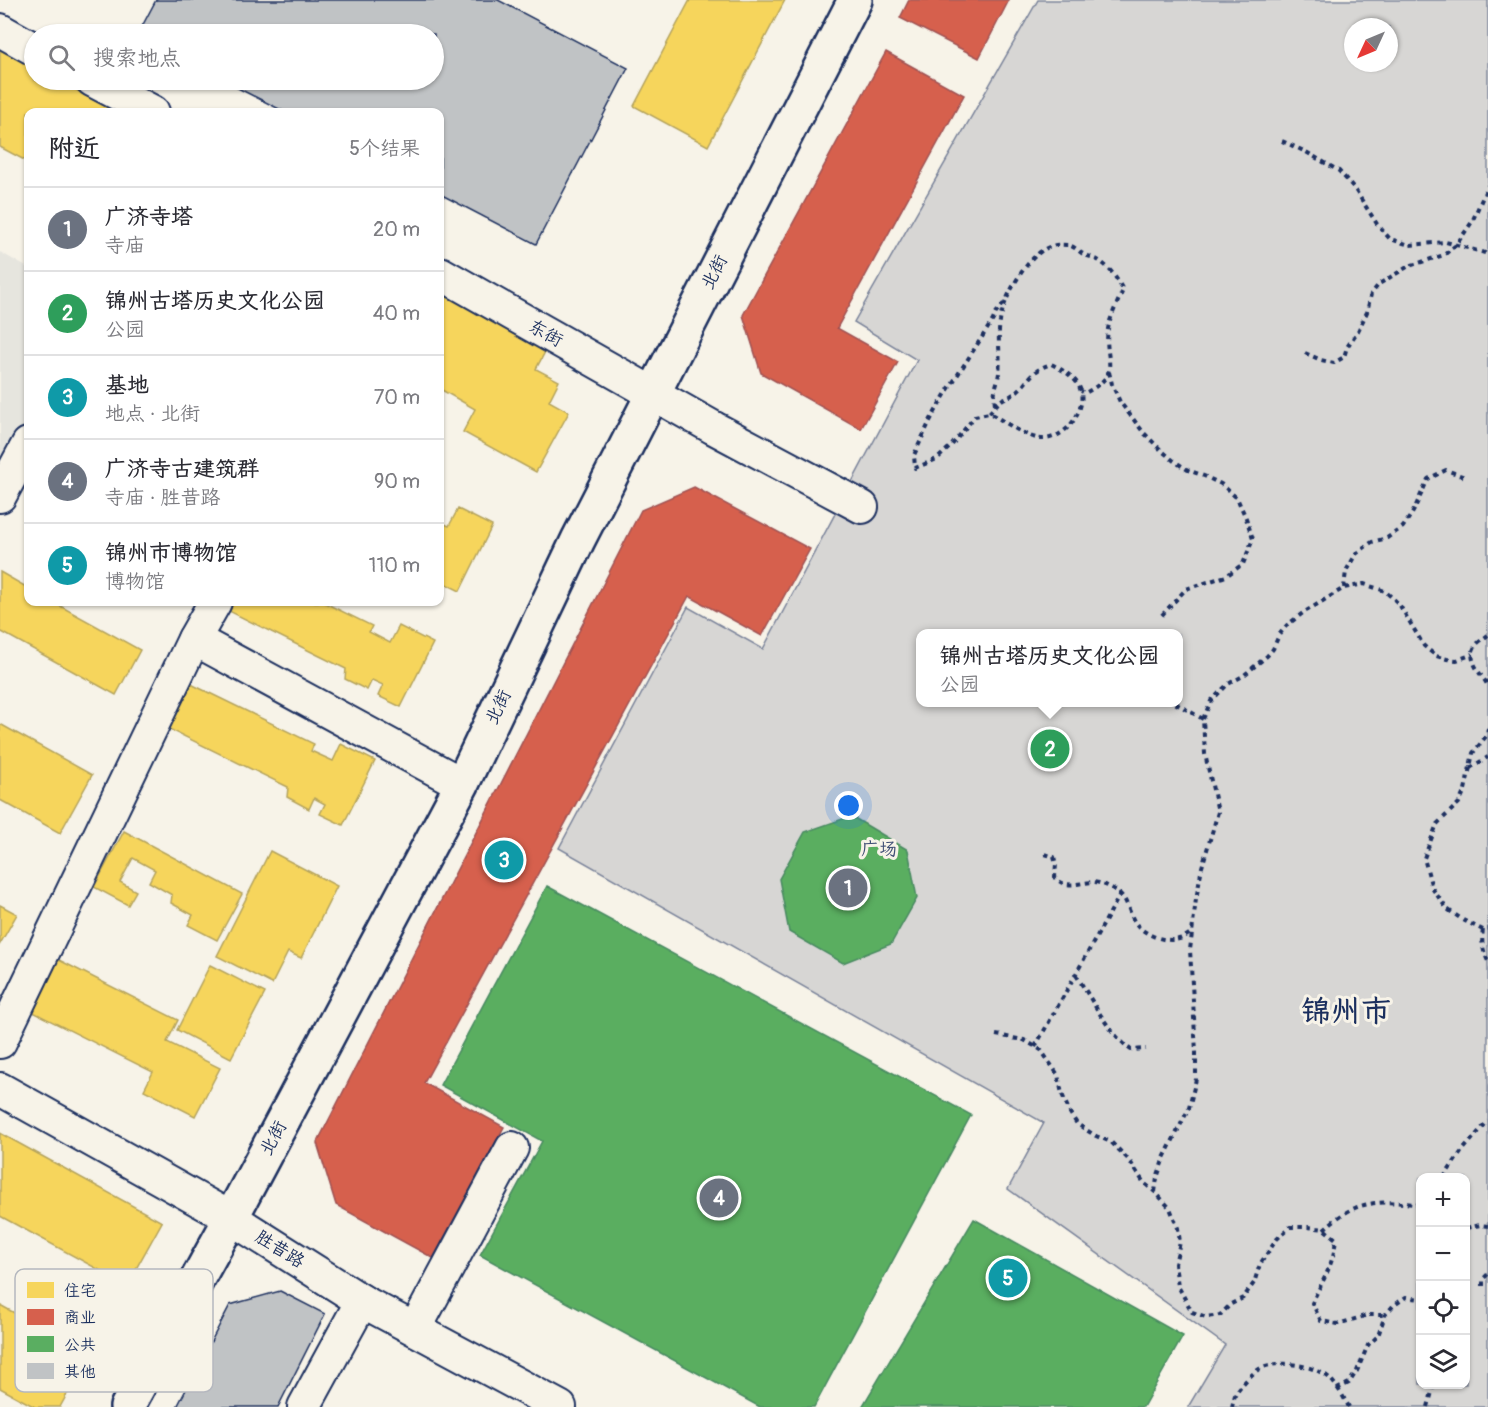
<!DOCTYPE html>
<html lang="zh">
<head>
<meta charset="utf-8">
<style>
	:root { --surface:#fff; --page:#f2f2f3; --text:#2b2b33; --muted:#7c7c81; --line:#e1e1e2; --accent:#d1495b }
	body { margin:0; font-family:Pangolin,"LXGW WenKai TC",sans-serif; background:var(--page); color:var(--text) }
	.controls { position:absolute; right:18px; bottom:18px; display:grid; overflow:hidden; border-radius:12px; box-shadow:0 2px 4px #0004 }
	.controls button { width:54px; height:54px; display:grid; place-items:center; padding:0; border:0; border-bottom:2px solid var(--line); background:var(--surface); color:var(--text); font:30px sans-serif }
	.compass { position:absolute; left:1344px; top:18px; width:54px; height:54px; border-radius:50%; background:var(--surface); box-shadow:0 2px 4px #0004; rotate:226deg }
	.you { position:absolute; left:849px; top:806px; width:21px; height:21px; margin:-15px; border:4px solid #fff; border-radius:50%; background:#1a73e8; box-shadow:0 0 0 9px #1a73e833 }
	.badge { display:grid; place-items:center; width:39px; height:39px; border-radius:50%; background:var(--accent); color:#fff; font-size:20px; font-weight:700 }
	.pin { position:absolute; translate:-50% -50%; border:3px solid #fff; box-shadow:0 2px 6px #0006 }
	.popup { position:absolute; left:916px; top:629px; width:267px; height:78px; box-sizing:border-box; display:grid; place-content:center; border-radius:12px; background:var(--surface); filter:drop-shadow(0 2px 4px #0005); font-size:20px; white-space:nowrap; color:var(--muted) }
	.popup b { font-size:22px; color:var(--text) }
	.popup::after { content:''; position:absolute; left:50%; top:100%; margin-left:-12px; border:12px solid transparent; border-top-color:var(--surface) }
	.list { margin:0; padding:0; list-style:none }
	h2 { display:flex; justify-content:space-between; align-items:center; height:78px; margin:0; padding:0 24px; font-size:26px }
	h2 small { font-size:20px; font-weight:400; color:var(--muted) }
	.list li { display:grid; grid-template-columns:39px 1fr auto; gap:18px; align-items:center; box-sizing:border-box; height:84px; padding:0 24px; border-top:2px solid var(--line) }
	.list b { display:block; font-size:22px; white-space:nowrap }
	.list p { margin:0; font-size:20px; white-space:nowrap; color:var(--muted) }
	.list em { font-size:20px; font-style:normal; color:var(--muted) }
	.icon { flex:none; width:33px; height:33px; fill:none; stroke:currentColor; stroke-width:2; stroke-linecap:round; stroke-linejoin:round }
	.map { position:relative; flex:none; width:1488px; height:1407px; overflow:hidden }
	.search { position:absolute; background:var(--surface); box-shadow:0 2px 4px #0004; left:24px; top:24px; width:420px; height:66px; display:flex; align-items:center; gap:15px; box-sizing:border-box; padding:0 21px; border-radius:33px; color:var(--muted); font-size:22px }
	.panel { position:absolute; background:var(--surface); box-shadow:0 2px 4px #0004; left:24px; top:108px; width:420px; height:498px; border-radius:12px }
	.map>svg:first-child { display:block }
</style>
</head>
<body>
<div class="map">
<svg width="1488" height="1407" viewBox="0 0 1488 1407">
	<rect width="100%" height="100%" fill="#f7f3e8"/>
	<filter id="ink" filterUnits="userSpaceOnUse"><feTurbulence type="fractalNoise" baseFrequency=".0167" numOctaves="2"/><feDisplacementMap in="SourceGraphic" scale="12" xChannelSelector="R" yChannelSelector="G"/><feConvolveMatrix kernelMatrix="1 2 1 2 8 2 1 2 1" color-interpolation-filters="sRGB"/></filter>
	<g filter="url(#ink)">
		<polygon fill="#e6e5de" points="0,252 28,268 28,426 0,478"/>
		<path fill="#d7d6d4" stroke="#798299" stroke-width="1.5" fill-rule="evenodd" d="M1038,0H1488V1407H1188L1225,1345L1008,1189L1044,1123L559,848L688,607L763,649L917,360L854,322ZM1353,27H1389V63H1353ZM921,634H1179V702H921ZM1420,1178H1466V1384H1420Z"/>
		<g fill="#f6d55c" stroke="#b4a35d" stroke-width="1.5">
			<polygon points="690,0 785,0 708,146 634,106"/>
			<polygon points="0,47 34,67 34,80 58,80 117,112 28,112 28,162 0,147"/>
			<polygon points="440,291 546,350 536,369 559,381 549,401 569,412 536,472 463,432 475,409 440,389"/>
			<polygon points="458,509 492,526 460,591 440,581 440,574 442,569 440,568 440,522 449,526"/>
			<polygon points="0,572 28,588 28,602 53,602 140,650 116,695 0,631"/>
			<polygon points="231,602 323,602 372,626 369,632 390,643 399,626 433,643 401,707 378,696 383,685 372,680 367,690 345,679 346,669 227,610"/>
			<polygon points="191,684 314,744 311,751 333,761 341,744 375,761 343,825 320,814 325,804 314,798 309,809 287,797 288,787 169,729"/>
			<polygon points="0,724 92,775 60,833 0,800"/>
			<polygon points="124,831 242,894 217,940 188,925 193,915 171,903 172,895 149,882 155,870 133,858 120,882 136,891 128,905 94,887"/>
			<polygon points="270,851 337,886 301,958 288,952 272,984 217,956"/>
			<polygon points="0,905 17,914 0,944"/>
			<polygon points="53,957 178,1020 167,1042 220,1068 195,1116 144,1090 153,1072 27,1009"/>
			<polygon points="210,965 265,993 231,1058 177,1030"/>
			<polygon points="0,1133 162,1222 127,1285 0,1216"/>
			<polygon points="0,1305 89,1354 60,1407 35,1407 0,1388"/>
		</g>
		<g fill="#d6604d" stroke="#9e5152" stroke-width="1.5">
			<polygon points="909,0 1009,0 979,58 900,18"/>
			<polygon points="886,52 964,95 837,328 898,362 861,429 761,373 743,315"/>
			<polygon points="694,487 810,549 762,636 689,596 424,1083 504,1127 433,1258 336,1205 317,1143 641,510"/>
		</g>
		<g fill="#5aae61" stroke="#478860" stroke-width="1.5">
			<polygon points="851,816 908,850 917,898 891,944 843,963 789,932 779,879 805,832"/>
			<polygon points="547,886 971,1115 814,1407 760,1407 480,1255 542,1141 440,1085"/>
			<polygon points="974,1219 1183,1336 1143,1407 862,1407"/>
		</g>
		<g fill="#c0c3c5" stroke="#1b2f5e" stroke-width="1.5">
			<polygon points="156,0 498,0 628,68 536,244 440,194 440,112 285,112 222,80 434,80 434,34 138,34"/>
			<polygon points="280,1291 325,1314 278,1407 177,1407 230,1305"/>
		</g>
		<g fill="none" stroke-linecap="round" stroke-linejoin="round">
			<defs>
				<g id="street">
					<polyline points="0,30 34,49"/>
					<polyline points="92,80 153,112"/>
					<polyline points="440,273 714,428 862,507"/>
					<polyline points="0,496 28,444"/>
					<polyline points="194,639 462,784"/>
					<polyline points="0,1042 194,639 215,602"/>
					<polyline points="0,1089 231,1218 362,1301 560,1407"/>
					<polyline points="415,1329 512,1148"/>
					<polyline points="304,1407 362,1301"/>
				</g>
				<polyline id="secondary" points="127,1407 231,1218 462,784 578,540 855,0"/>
			</defs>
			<use href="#street" stroke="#1b2f5e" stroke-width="36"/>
			<use href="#secondary" stroke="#1b2f5e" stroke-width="38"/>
			<g stroke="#1b2f5e" stroke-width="4" stroke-dasharray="4.5 4.5" stroke-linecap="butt">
				<polyline points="1282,141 1306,152 1339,171 1354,188 1377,224 1390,239 1410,245 1446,242 1485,253 1488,256"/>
				<polyline points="1305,353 1321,360 1334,363 1344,357 1347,347 1358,331 1367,312 1371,294 1379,284 1409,266 1444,255 1456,245 1472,222 1488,185"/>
				<polyline points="1109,372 1112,384 1120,402 1144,433 1161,450 1174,461 1188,470 1204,476 1221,484 1237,498 1246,518 1253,539 1243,564 1226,576 1186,589 1161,616"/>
				<path d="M995,404C993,389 997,387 999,373C1001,356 997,339 1000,322C1002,301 1025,259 1045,249C1051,245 1060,244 1067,245C1073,245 1078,251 1083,254C1087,256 1092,257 1096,259C1109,266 1116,277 1123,290C1118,302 1110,317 1108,329C1103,361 1124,373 1085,393L1081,391"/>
				<path d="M989,413C994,408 997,403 1003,399C1007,397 1009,397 1012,395C1030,383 1027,372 1051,364C1063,370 1078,378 1081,392C1085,413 1065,438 1044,439C1029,440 1003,420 989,413L975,416L951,446L937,459L915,468L914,455L930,421L946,393L993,320L996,313L1005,302"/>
				<polyline points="1344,588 1346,571 1356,554 1372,542 1387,538 1403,527 1413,512 1428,479 1446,470 1465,477"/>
				<path d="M1488,635C1485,638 1479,641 1476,645C1465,660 1482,674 1488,686"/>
				<polyline points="1203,719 1211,701 1228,684 1243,676 1267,656 1273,649 1279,635 1287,625 1303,613 1344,588 1364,584 1385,591 1399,604 1424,646 1436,656 1447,659 1457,660 1473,654"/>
				<polyline points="1488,728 1487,735 1473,753 1465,790 1459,803 1437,824 1424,858 1432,888 1447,909 1463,920 1483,930 1488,929"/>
				<polyline points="1470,768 1488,757"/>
				<path d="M1045,854L1054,857L1056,864L1055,877C1065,890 1080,882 1094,882C1102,883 1108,886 1115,890C1127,897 1128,910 1134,921C1142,934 1164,943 1179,939C1183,938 1188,935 1192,932"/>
				<path d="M1483,930C1481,941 1483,951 1488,961"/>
				<path d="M1076,975C1093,1001 1106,1030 1131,1050L1146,1049"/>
				<path d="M996,1035L1024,1040L1041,1050L1058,1075L1062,1094L1070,1113L1077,1124L1096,1136L1111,1142L1129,1160L1144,1183L1155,1192L1170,1208L1178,1228L1180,1242L1175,1264L1178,1286L1192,1312L1206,1317L1220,1315L1231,1304L1243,1298L1254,1283L1260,1264L1277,1239L1290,1227H1308L1324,1229L1336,1239C1333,1267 1323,1279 1312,1303L1321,1321L1338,1324L1368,1315H1385"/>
				<polyline points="1035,1047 1121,893"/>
				<polyline points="1444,1178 1446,1174 1462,1151 1488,1121"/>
				<polyline points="1155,1192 1157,1178 1163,1160 1189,1108 1196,1079 1196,1052 1190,950 1196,899 1202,867 1218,812 1205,754 1203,719 1173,702"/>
				<polyline points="1466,1228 1480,1225 1488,1226"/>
				<path d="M1324,1229C1333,1221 1343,1213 1355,1208C1374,1200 1400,1202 1420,1205"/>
				<polyline points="1483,1286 1483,1279 1488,1274"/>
				<polyline points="1337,1389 1349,1383 1357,1371 1368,1345 1378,1336 1385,1315 1393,1306 1406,1297 1420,1299"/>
				<path d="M1232,1407C1233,1403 1234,1397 1236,1393C1240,1386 1255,1370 1263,1367C1282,1360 1311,1365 1327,1376C1335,1382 1344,1398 1349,1407"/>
				<polyline points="1428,1407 1434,1384"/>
			</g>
			<use href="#street" stroke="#f7f3e8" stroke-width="32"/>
			<use href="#secondary" stroke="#f7f3e8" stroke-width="33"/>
		</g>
	</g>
	<g text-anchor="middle" stroke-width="6" stroke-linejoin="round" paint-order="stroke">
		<g font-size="18" fill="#1b2f5e" stroke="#f7f3e8">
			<text transform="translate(714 272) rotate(-63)" y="6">北街</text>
			<text transform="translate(546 333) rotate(29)" y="6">东街</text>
			<text transform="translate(498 707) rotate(-65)" y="6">北街</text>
			<text transform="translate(273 1138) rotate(-62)" y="6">北街</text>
			<text transform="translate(280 1249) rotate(32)" y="6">胜昔路</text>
		</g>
		<g font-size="18" fill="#415076" stroke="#f7f3e8">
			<text x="879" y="855">广场</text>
		</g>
		<g font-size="30" font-weight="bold" fill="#1b2f5e" stroke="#f7f3e8">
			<text x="1346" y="1021">锦州市</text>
		</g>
	</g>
	<rect x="15" y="1269" width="198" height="123" rx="9" fill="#f7f3e8" stroke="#b5b8bf" stroke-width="1.5"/>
	<rect x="27" y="1282" width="27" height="16" fill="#f6d55c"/>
	<rect x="27" y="1309" width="27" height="16" fill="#d6604d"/>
	<rect x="27" y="1336" width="27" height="16" fill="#5aae61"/>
	<rect x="27" y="1363" width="27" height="16" fill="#c0c3c5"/>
	<g font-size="16" fill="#1b2f5e">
		<text x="64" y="1296">住宅</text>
		<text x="64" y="1323">商业</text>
		<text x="64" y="1350">公共</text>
		<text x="64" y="1377">其他</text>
	</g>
</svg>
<div class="controls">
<button>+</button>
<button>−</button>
<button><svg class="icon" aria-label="locate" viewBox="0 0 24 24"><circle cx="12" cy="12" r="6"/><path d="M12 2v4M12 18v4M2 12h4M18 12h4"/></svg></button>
<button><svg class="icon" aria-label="layers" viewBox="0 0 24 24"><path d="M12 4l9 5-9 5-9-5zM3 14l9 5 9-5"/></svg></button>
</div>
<svg class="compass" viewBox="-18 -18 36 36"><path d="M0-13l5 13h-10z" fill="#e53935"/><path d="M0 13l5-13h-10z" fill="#7c7c81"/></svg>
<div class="you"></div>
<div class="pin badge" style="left:848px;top:888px;background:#6b7280">1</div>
<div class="pin badge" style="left:1050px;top:749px;background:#2e9e5b">2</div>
<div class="popup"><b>锦州古塔历史文化公园</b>公园</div>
<div class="pin badge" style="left:504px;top:860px;background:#0f9aa8">3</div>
<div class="pin badge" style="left:719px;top:1198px;background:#6b7280">4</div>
<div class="pin badge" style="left:1008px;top:1278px;background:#0f9aa8">5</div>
<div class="search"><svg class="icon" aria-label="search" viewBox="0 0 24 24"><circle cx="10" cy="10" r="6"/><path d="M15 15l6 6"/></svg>搜索地点</div>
<section class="panel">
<h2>附近<small>5个结果</small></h2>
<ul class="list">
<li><span class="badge" style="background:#6b7280">1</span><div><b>广济寺塔</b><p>寺庙</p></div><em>20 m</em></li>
<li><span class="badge" style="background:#2e9e5b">2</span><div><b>锦州古塔历史文化公园</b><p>公园</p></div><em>40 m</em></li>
<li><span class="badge" style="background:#0f9aa8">3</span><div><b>基地</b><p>地点 · 北街</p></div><em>70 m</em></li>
<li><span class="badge" style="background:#6b7280">4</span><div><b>广济寺古建筑群</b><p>寺庙 · 胜昔路</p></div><em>90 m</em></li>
<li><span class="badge" style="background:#0f9aa8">5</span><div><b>锦州市博物馆</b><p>博物馆</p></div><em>110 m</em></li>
</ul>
</section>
</div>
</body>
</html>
